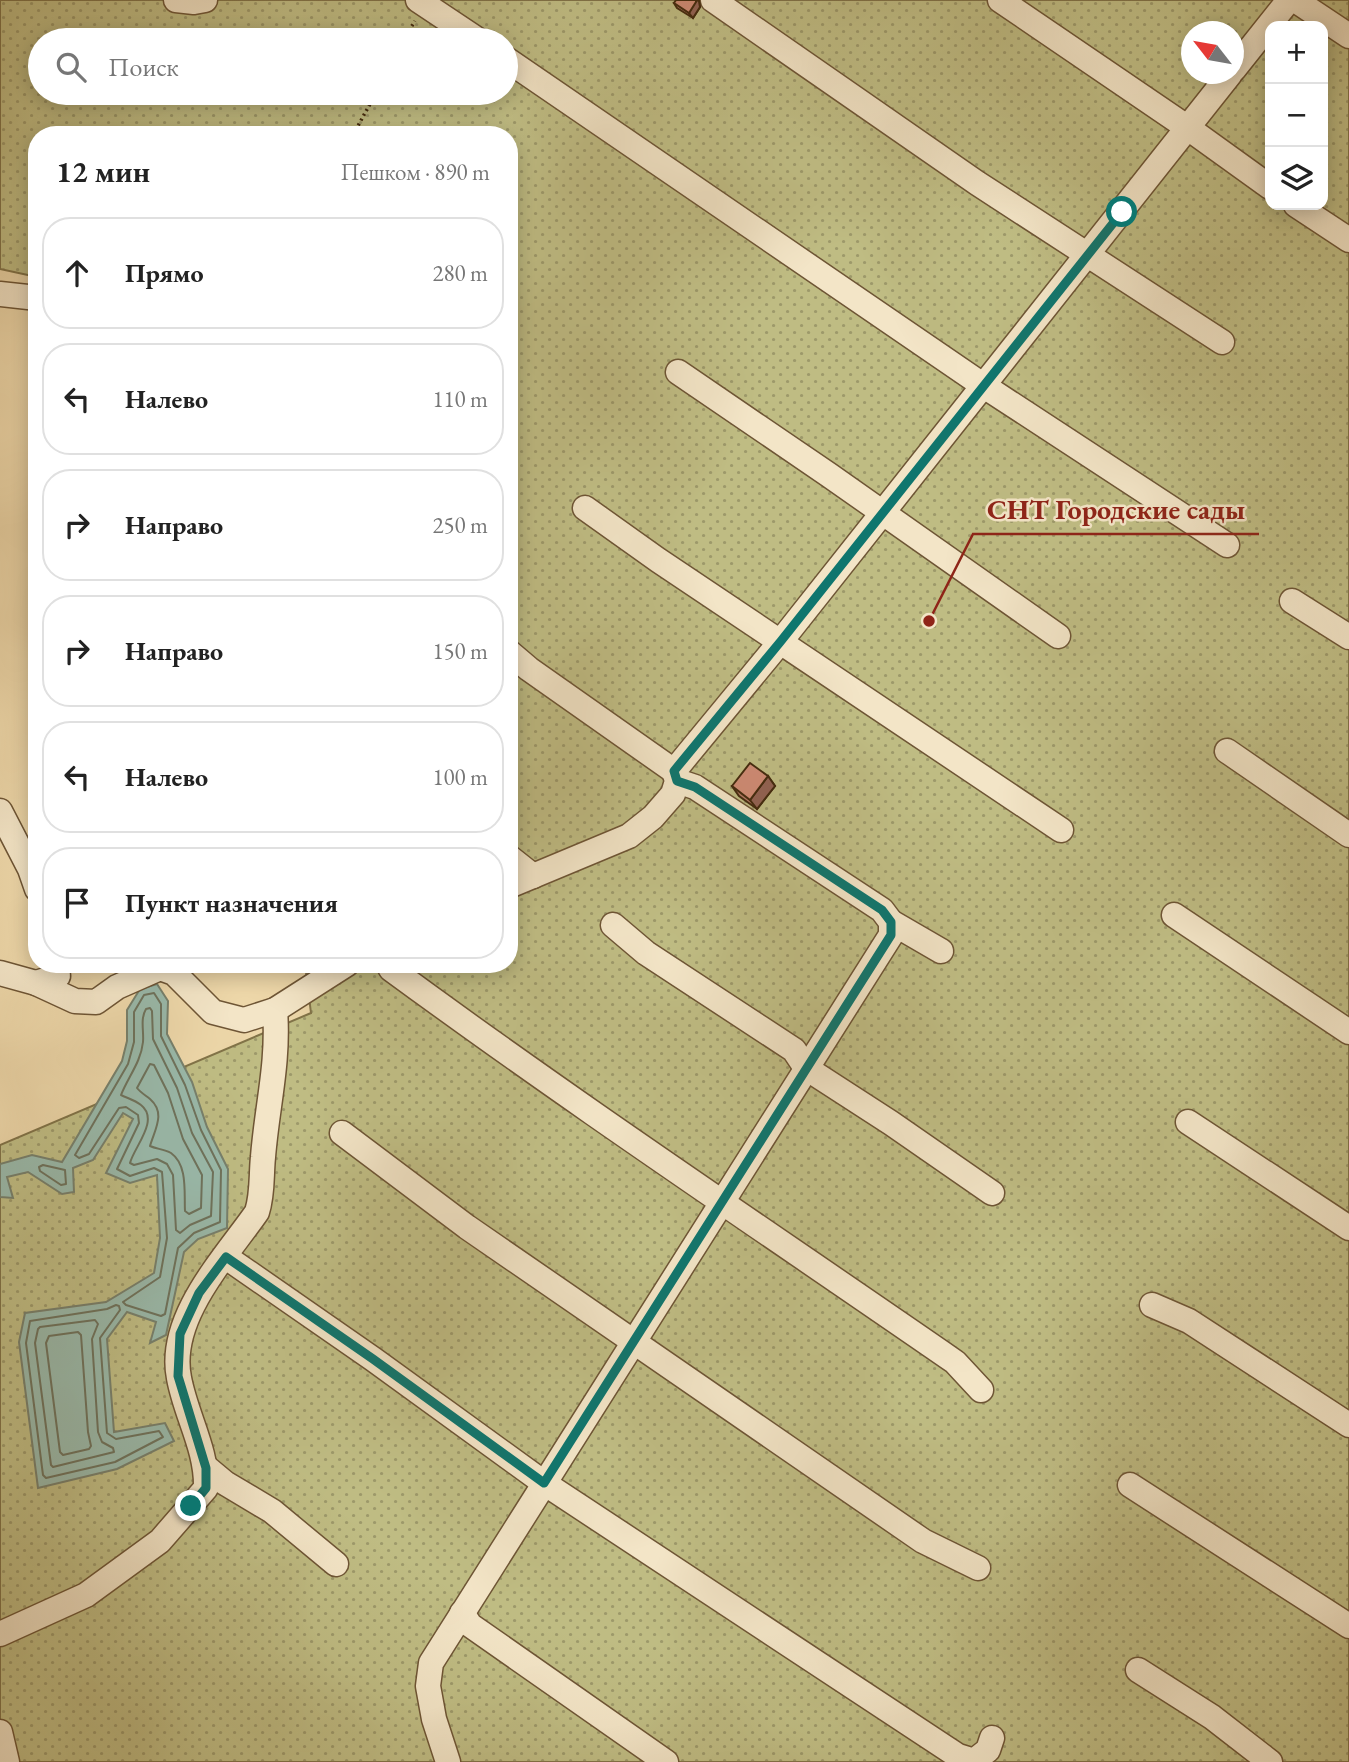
<!DOCTYPE html>
<html lang="ru">
<head>
<meta charset="utf-8">
<style>
	:root { --surface:#fff; --page:#f2f2f2; --text:#222; --muted:#767676; --line:#e0e0e0 }
	body { margin:0; font-family:"EB Garamond",serif; background:var(--page); color:var(--text) }
	.controls { position:absolute; right:21px; top:21px; display:grid; overflow:hidden; border-radius:14px; box-shadow:0 4px 18px #0003 }
	.controls button { width:63px; height:63px; display:grid; place-items:center; padding:0; border:0; border-bottom:2px solid var(--line); background:var(--surface); color:var(--text); font:35px sans-serif }
	.compass { position:absolute; left:1181px; top:21px; width:63px; height:63px; border-radius:50%; background:var(--surface); box-shadow:0 4px 18px #0003; rotate:301deg }
	.stop { position:absolute; width:21px; height:21px; margin:-16px; border:5px solid #0f766e; border-radius:50%; background:#fff }
	.stop.end { background:#0f766e; border-color:#fff; box-shadow:0 2px 7px #0008 }
	.list { margin:0; padding:0; list-style:none }
	h2 { display:flex; justify-content:space-between; align-items:center; height:91px; margin:0; padding:0 28px; font-size:30px }
	h2 small { font-size:23px; font-weight:400; color:var(--muted) }
	.list li { display:grid; grid-template-columns:46px 1fr auto; gap:21px; align-items:center; box-sizing:border-box; height:112px; margin:0 14px 14px; padding:0 14px; border:2px solid var(--line); border-radius:28px }
	.list b { display:block; font-size:26px; white-space:nowrap }
	.list em { font-size:23px; font-style:normal; color:var(--muted) }
	.icon { flex:none; width:38px; height:38px; fill:none; stroke:currentColor; stroke-width:2; stroke-linecap:round; stroke-linejoin:round }
	.map { position:relative; flex:none; width:1349px; height:1762px; overflow:hidden }
	.search { position:absolute; background:var(--surface); box-shadow:0 4px 18px #0003; left:28px; top:28px; width:490px; height:77px; display:flex; align-items:center; gap:18px; box-sizing:border-box; padding:0 24px; border-radius:38px; color:var(--muted); font-size:26px }
	.panel { position:absolute; background:var(--surface); box-shadow:0 4px 18px #0003; left:28px; top:126px; width:490px; height:847px; border-radius:28px }
	.map>svg:first-child { display:block }
</style>
</head>
<body>
<div class="map">
<svg width="1349" height="1762" viewBox="0 0 1349 1762">
	<defs>
		<pattern id="garden-dots" width="8" height="8" patternUnits="userSpaceOnUse" patternTransform="scale(1.75)"><rect width="8" height="8" fill="#bfbc83"/><path d="M2 2h.1M6 6h.1" fill="none" stroke="#9d996a" stroke-width="1.8" stroke-linecap="round"/></pattern>
	</defs>
	<rect width="100%" height="100%" fill="#edd7a9"/>
	<filter id="stains"><feTurbulence type="fractalNoise" baseFrequency=".00286" numOctaves="4"/><feColorMatrix values="0 0 0 0 .2 0 0 0 0 .09 0 0 0 0 .02 0 0 0 .5 -.17"/></filter>
	<radialGradient id="worn" r=".72"><stop offset=".6" stop-color="#630" stop-opacity="0"/><stop offset="1" stop-color="#630" stop-opacity=".3"/></radialGradient>
	<path fill="url(#garden-dots)" stroke="#817348" stroke-width="2" fill-rule="evenodd" d="M0,0H1349V1762H0V1145L311,1013L305,964H509V135H37V277L0,269ZM1270,26H1323V205H1270ZM1192,32H1234V74H1192ZM40,40H506V93H40Z"/>
	<polygon fill="#99b9aa" stroke="#77806c" stroke-width="2" points="157,984 168,1001 167,1034 192,1082 207,1127 228,1169 227,1228 198,1239 184,1252 166,1335 150,1343 156,1322 127,1312 107,1339 114,1432 165,1423 174,1441 117,1469 38,1488 19,1342 25,1313 106,1302 154,1273 160,1238 157,1175 130,1183 106,1173 133,1119 123,1113 93,1160 73,1168 74,1192 62,1194 28,1172 7,1177 13,1198 0,1197 0,1164 32,1155 62,1162 122,1061 127,1041 127,1010 140,989"/>
	<g fill="none" stroke-linecap="round" stroke-linejoin="round">
		<g stroke="#6e725c" stroke-width="2">
			<polygon points="154,993 161,1004 161,1036 185,1085 201,1130 221,1170 220,1222 194,1233 178,1248 165,1314 161,1316 126,1305 123,1302 160,1277 167,1238 162,1172 154,1168 130,1176 117,1169 139,1123 138,1115 126,1107 119,1108 89,1154 79,1158 75,1155 128,1064 134,1042 134,1012 144,995"/>
			<path d="M150,1008L152,1011L153,1039L177,1088L192,1133L213,1172L211,1216L190,1225L180,1233L176,1230L173,1175L167,1164L157,1159L134,1165L130,1163C134,1147 160,1120 141,1105C135,1100 127,1098 121,1095C128,1077 141,1062 143,1042C144,1031 140,1019 146,1009Z"/>
			<path d="M150,1064L154,1065L168,1093L183,1139L202,1175L201,1208L189,1214L185,1211C184,1193 188,1165 171,1153C164,1149 156,1149 150,1146C155,1129 166,1113 150,1099C145,1095 140,1092 137,1088Z"/>
			<polygon points="43,1165 65,1170 66,1184 61,1185 40,1171 39,1167"/>
			<polygon points="116,1305 119,1306 120,1310 100,1338 107,1433 116,1439 159,1431 163,1437 115,1462 46,1478 43,1475 26,1343 30,1321 107,1309"/>
			<polygon points="95,1320 98,1324 92,1339 98,1432 102,1442 113,1448 114,1452 53,1467 51,1465 35,1343 38,1329 40,1327"/>
			<polygon points="78,1332 81,1335 88,1432 91,1446 89,1449 63,1455 60,1452 46,1343 49,1336"/>
		</g>
		<defs>
			<g id="minor">
				<polyline points="176,0 194,2 205,0"/>
				<polyline points="418,0 478,40"/>
				<polyline points="713,0 977,183 1222,342"/>
				<polyline points="1000,0 1188,128 1270,187"/>
				<polyline points="1295,0 1349,36"/>
				<polyline points="506,59 984,386 1227,545"/>
				<polyline points="1234,69 1289,0"/>
				<polyline points="1296,205 1349,240"/>
				<polyline points="0,294 37,298"/>
				<polyline points="678,372 829,475 1058,636"/>
				<polyline points="585,508 658,560 1061,830"/>
				<polyline points="1292,601 1349,637"/>
				<polyline points="509,652 529,669 674,771"/>
				<polyline points="1227,751 1349,835"/>
				<polyline points="0,811 30,869 37,889"/>
				<polyline points="509,857 533,876"/>
				<polyline points="509,886 629,836 653,817 673,794 677,781 674,771 781,641 1230,74"/>
				<polyline points="1174,915 1349,1032"/>
				<polyline points="891,922 941,951"/>
				<polyline points="613,925 646,953 794,1050 806,1068 891,1123 992,1193"/>
				<path d="M388,964L391,969C576,1105 767,1232 955,1362L981,1390"/>
				<polyline points="0,973 36,983 75,1001 96,1002 117,987 160,968 174,973 213,1012 244,1020 275,1010 347,964"/>
				<polyline points="36,983 58,976 56,964"/>
				<polyline points="1188,1122 1349,1228"/>
				<polyline points="342,1133 467,1227 923,1541 978,1568"/>
				<polyline points="226,1257 373,1359 544,1483 958,1756 974,1761 988,1750 992,1738"/>
				<polyline points="1152,1305 1189,1321 1349,1425"/>
				<polyline points="207,1468 225,1483 272,1511 336,1564"/>
				<polyline points="1130,1485 1349,1626"/>
				<polyline points="462,1613 470,1625 666,1762"/>
				<path d="M0,1634L86,1595L160,1541L206,1488C207,1449 186,1416 179,1378C167,1318 225,1258 257,1212C263,1193 261,1176 263,1157C267,1106 279,1063 275,1010"/>
				<polyline points="1138,1670 1212,1717 1270,1762"/>
				<polyline points="0,1732 7,1762"/>
				<polyline points="448,1762 434,1719 428,1686 431,1663 891,935 891,922 882,910 695,787 677,781"/>
			</g>
		</defs>
		<use href="#minor" stroke="#6e5535" stroke-width="27"/>
		<g stroke="#432a0e" stroke-width="3.5" stroke-dasharray="2 3.5" stroke-linecap="butt">
			<polyline points="403,40 415,21"/>
			<polyline points="353,135 376,93"/>
		</g>
		<use href="#minor" stroke="#f3e5c7" stroke-width="24"/>
	</g>
	<g fill="#b27865" stroke="#432a0e" stroke-width="2">
		<polygon points="699,1 700,7 693,18 677,8 674,3"/>
		<polygon points="768,776 775,786 757,809 739,796 732,786"/>
	</g>
	<g fill="#916152" stroke="#432a0e" stroke-width="2">
		<polygon points="696,0 699,1 700,7 693,18 689,13"/>
		<polygon points="768,776 775,786 757,809 750,800"/>
	</g>
	<g fill="#cf8b75" stroke="#432a0e" stroke-width="2">
		<polygon points="676,0 696,0 696,2 689,13 674,3"/>
		<polygon points="750,763 768,776 750,800 732,786"/>
	</g>
	<g fill="none" stroke-linecap="round" stroke-linejoin="round">
		<polyline stroke="#0f766e" stroke-width="9" points="191,1506 206,1488 206,1468 178,1376 180,1334 199,1293 226,1257 373,1359 544,1483 891,935 891,922 882,910 695,787 677,781 674,771 781,641 1122,212"/>
	</g>
	<path fill="none" stroke="#8f2418" stroke-width="2.5" d="M929 621L973 534H1259"/>
	<circle fill="#8f2418" stroke="#f3e5c7" stroke-width="2.5" cx="929" cy="621" r="7"/>
	<g font-size="28" text-anchor="middle" font-weight="bold" fill="#8f2418" stroke="#f3e5c7" stroke-width="5" stroke-linejoin="round" paint-order="stroke">
		<text x="1116" y="519">СНТ Городские сады</text>
	</g>
	<rect width="100%" height="100%" filter="url(#stains)"/>
	<rect width="100%" height="100%" fill="url(#worn)"/>
</svg>
<div class="controls">
<button>+</button>
<button>−</button>
<button><svg class="icon" aria-label="layers" viewBox="0 0 24 24"><path d="M12 4l9 5-9 5-9-5zM3 14l9 5 9-5"/></svg></button>
</div>
<svg class="compass" viewBox="-18 -18 36 36"><path d="M0-13l5 13h-10z" fill="#e53935"/><path d="M0 13l5-13h-10z" fill="#767676"/></svg>
<div class="stop" style="left:1122px;top:212px"></div>
<div class="stop end" style="left:191px;top:1506px"></div>
<div class="search"><svg class="icon" aria-label="search" viewBox="0 0 24 24"><circle cx="10" cy="10" r="6"/><path d="M15 15l6 6"/></svg>Поиск</div>
<section class="panel">
<h2>12 мин<small>Пешком · 890 m</small></h2>
<ul class="list">
<li><svg class="icon" aria-label="ahead" viewBox="0 0 24 24"><path d="M12 20V5M6 11l6-6 6 6"/></svg><div><b>Прямо</b></div><em>280 m</em></li>
<li><svg class="icon" aria-label="left" viewBox="0 0 24 24"><path d="M17 20v-9H6M10 6l-5 5 5 5"/></svg><div><b>Налево</b></div><em>110 m</em></li>
<li><svg class="icon" aria-label="right" viewBox="0 0 24 24"><path d="M7 20v-9h11M14 6l5 5-5 5"/></svg><div><b>Направо</b></div><em>250 m</em></li>
<li><svg class="icon" aria-label="right" viewBox="0 0 24 24"><path d="M7 20v-9h11M14 6l5 5-5 5"/></svg><div><b>Направо</b></div><em>150 m</em></li>
<li><svg class="icon" aria-label="left" viewBox="0 0 24 24"><path d="M17 20v-9H6M10 6l-5 5 5 5"/></svg><div><b>Налево</b></div><em>100 m</em></li>
<li><svg class="icon" aria-label="arrive" viewBox="0 0 24 24"><path d="M6 21V4h12l-3 4 3 4H6"/></svg><div><b>Пункт назначения</b></div></li>
</ul>
</section>
</div>
</body>
</html>
